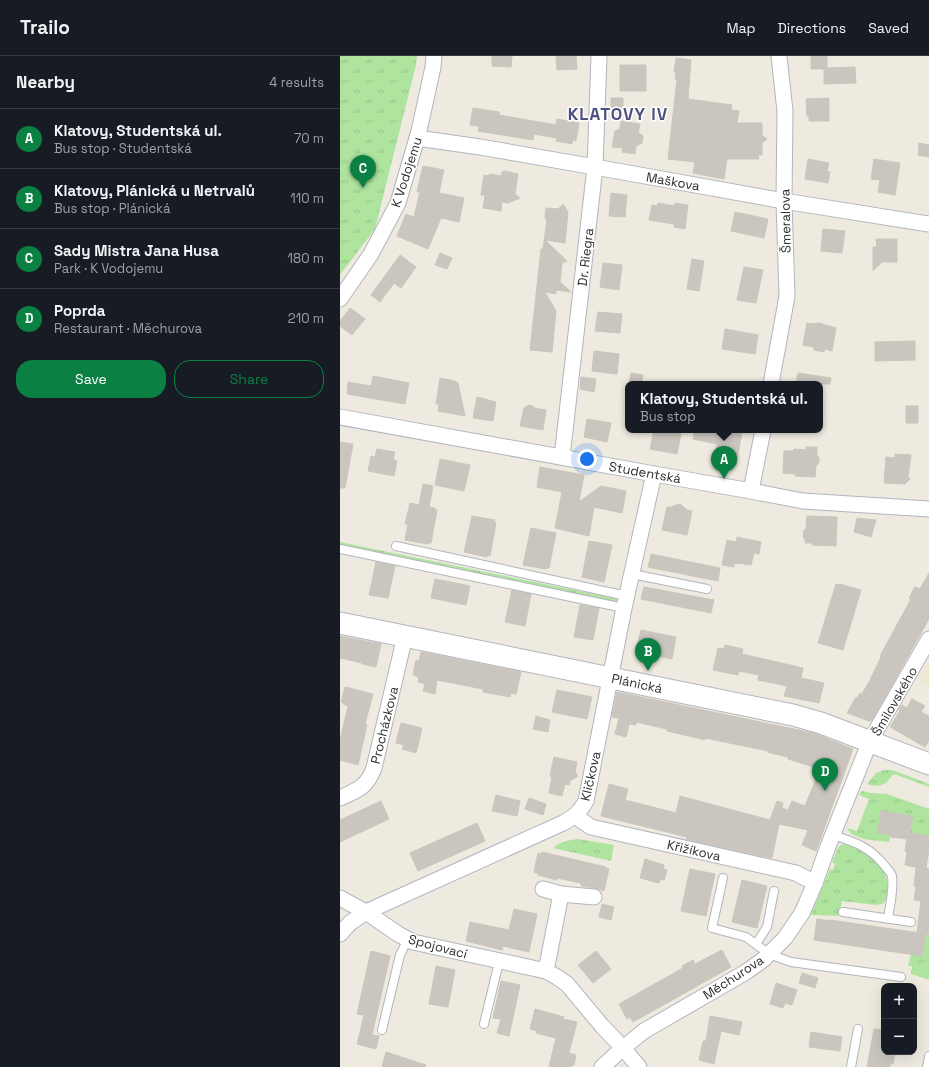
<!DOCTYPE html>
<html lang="en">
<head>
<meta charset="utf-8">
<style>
	:root { --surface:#171b24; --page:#242831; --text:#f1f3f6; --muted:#9ea1a6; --line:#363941; --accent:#0b8043 }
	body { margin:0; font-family:"Space Grotesk",sans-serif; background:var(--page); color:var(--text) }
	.controls { position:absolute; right:12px; bottom:12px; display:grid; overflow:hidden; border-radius:8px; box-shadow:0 4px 16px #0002 }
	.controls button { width:36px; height:36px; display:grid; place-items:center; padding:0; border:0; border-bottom:1px solid var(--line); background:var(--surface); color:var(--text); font:20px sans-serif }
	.you { position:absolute; left:247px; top:403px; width:14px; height:14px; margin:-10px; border:3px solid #fff; border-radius:50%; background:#1a73e8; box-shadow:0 0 0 6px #1a73e833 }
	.badge { display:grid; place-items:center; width:26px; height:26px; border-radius:50%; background:var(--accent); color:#fff; font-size:13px; font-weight:700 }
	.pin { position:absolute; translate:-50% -33px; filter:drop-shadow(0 1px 2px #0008) }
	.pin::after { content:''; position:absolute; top:21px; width:14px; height:12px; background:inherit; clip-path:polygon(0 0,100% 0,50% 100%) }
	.popup { position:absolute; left:285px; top:325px; width:198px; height:52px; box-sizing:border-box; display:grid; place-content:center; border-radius:8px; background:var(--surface); filter:drop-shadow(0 1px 3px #0005); font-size:13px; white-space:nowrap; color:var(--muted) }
	.popup b { font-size:15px; color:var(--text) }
	.popup::after { content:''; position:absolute; left:50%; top:100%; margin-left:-8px; border:8px solid transparent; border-top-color:var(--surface) }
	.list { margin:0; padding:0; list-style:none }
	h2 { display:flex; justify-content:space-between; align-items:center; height:52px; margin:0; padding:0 16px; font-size:17px }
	h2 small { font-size:13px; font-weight:400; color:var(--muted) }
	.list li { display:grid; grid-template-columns:26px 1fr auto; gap:12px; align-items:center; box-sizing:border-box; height:60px; padding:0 16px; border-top:1px solid var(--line) }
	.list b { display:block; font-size:15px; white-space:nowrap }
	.list p { margin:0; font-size:13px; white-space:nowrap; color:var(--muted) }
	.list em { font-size:13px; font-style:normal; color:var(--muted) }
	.actions { display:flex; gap:8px; padding:12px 16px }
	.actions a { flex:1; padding:9px 0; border:1px solid var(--accent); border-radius:16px; text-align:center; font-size:14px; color:var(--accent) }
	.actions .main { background:var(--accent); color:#fff }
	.map { position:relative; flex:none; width:589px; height:1011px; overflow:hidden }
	header { display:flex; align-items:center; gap:24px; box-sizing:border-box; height:56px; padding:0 20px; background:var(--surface); border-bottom:1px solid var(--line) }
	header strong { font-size:19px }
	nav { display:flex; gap:22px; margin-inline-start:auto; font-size:14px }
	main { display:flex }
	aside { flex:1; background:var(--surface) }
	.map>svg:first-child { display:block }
</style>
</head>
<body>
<header>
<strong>Trailo</strong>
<nav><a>Map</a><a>Directions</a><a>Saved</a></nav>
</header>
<main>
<aside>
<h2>Nearby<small>4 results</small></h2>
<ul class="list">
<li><span class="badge">A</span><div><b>Klatovy, Studentská ul.</b><p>Bus stop · Studentská</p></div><em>70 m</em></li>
<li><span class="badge">B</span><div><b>Klatovy, Plánická u Netrvalů</b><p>Bus stop · Plánická</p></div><em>110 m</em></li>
<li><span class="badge">C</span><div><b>Sady Mistra Jana Husa</b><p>Park · K Vodojemu</p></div><em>180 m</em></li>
<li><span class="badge">D</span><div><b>Poprda</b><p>Restaurant · Měchurova</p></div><em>210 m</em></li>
</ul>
<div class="actions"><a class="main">Save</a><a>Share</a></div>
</aside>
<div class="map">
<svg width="589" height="1011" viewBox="0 0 589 1011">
	<defs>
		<pattern id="grass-tufts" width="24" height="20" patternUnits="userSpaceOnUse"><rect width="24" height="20" fill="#aee49e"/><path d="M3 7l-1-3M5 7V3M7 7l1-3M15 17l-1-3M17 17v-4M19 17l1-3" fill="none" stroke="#96c488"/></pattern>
	</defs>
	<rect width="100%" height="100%" fill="#eeeae0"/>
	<polygon fill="#efe8d0" points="589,605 589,630 578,624"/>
	<g fill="url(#grass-tufts)">
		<polygon points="0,0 77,0 76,9 35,173 0,219"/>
		<polygon points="0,486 277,543 276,548 0,491"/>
		<path d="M544,714H550L555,715L589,728V731L554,718C551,720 550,723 547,726C541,731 534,730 527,728L536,717Z"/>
		<path d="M522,735L531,737L547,738L589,753V780L570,777L573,760L541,755L538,777L551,779L549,786C536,784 513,785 507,772L517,775L529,743L519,739Z"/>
		<path d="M238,783L274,789L271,805L213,792C219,786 229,784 238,783Z"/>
		<polygon points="506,788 516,790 532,800 545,817 549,833 547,842 543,848 536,849 502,845 499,860 471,859 490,813 493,814 495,808 492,806 498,792 500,789"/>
		<polygon points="585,878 589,879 589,924 571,918 572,910 568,910 571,898 582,899"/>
	</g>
	<g fill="#cac6bf" stroke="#cac6b9">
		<polygon points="152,0 172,0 171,11 152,10"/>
		<polygon points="216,0 236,0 237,13 217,14"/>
		<polygon points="471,0 487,0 487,12 515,11 516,27 484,28 484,13 471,13"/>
		<polygon points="336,2 351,4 348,43 392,49 391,54 399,55 397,67 422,67 422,79 427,83 422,87 422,99 418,99 419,103 387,103 384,123 353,117 355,106 328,103 337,23 335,23 336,16 334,15"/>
		<rect x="280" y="9" width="26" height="26"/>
		<rect x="271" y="42" width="12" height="12"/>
		<polygon points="489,42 489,65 469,65 469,60 467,60 466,43"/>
		<polygon points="133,52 159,56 159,59 216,69 217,63 239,67 236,85 233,84 232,88 216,85 217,82 194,78 193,84 138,75 139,70 130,69"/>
		<polygon points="281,65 300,68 298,76 303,80 302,87 296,90 295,98 282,96 283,92 272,91 275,75 280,73"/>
		<polygon points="579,87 589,89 589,101 578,99"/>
		<polygon points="468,103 489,107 487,115 490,116 488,127 465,123"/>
		<polygon points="534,103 560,107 555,139 538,136 540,124 531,123"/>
		<polygon points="83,110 104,114 99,137 124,142 119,166 101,162 88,193 57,180 66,158 74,161 80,136 77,136"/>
		<polygon points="165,115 178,118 175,138 180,142 168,147 162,146 161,155 143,152 145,139 141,139 144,119 149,120 149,118 162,120 162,116"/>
		<polygon points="271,137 287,139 285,161 269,160"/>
		<polygon points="318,147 334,150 335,147 348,149 345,173 334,171 334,168 309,164 312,149 317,150"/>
		<polygon points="223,148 228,156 225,187 205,184 227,205 222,207 220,226 231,236 216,234 216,238 205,236 216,255 212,296 190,294 201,193 203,193 207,163 205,163 206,152 218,153"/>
		<polygon points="395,156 428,163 424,182 391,175"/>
		<polygon points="483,173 505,175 502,197 481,195"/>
		<polygon points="536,183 557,183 557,206 542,206 533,215 533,191 537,191"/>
		<polygon points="100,197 112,202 107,213 95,209"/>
		<polygon points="60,199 76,211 61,232 54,227 40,246 31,239"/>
		<polygon points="352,203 364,205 359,235 347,233"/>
		<polygon points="263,207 282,209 279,234 260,231"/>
		<polygon points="404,211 423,214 416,247 397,244"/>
		<polygon points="10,252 25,263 12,279 0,270 0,265"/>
		<polygon points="258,256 282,258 280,277 255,275"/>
		<polygon points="467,267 473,268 479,267 496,272 492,295 485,293 484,296 474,294 474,291 463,289"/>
		<polygon points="385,273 418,279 415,298 382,293"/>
		<polygon points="575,285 575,304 535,305 535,286"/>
		<polygon points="254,295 279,298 277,318 252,315"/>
		<polygon points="291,317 303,319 301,328 289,328"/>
		<polygon points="458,317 491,322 490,328 456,328"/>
		<polygon points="33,320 69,327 65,348 7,338 8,326 31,330"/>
		<polygon points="241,321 256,323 254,336 240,333"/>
		<polygon points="100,322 115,325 118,327 125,360 98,355 99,348 96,348"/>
		<polygon points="137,341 156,346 153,365 133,362"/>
		<polygon points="188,349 193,350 194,352 206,354 203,374 180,370 184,352"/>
		<rect x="566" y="350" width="12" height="17"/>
		<polygon points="247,363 271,367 267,386 244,381"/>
		<polygon points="314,374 322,374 341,377 337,398 310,393"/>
		<polygon points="355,374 392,374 402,376 396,409 374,405 377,388 353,383"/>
		<polygon points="0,386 13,388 5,432 0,432"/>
		<polygon points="466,391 477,391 477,399 479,402 479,407 476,410 475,421 455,420 455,418 443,417 444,395 453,395 454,393 466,394"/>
		<polygon points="37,393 55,396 53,404 57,405 54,420 28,415 31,400 35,401"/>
		<polygon points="555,398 571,399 568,421 570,423 565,428 544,427 546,401 555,402"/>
		<polygon points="100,403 130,409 124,435 95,429"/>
		<polygon points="200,411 244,419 239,446 261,430 286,435 282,457 254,451 249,480 215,472 222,436 197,431"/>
		<polygon points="83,428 93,430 89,451 95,452 95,454 97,454 91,487 88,487 88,488 65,484 68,468 65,468 70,447 79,449"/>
		<polygon points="340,448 347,454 352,455 347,479 322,474 327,451 331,451 336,449"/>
		<polygon points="132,460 155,464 154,466 156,467 150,500 147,499 147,501 124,496"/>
		<polygon points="467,460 497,461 496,490 472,489 472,487 465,487 465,483 463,481 464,474 466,473"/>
		<polygon points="517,462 536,464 531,481 514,476"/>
		<polygon points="191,472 216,477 209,512 206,512 206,513 183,509"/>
		<polygon points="397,481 421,486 419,498 414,497 411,509 397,507 397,508 394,507 394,511 382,509 387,484 396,486"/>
		<polygon points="249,485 272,489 264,526 242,521"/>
		<polygon points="311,498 380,512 378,525 308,511"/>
		<polygon points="36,506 55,510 48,542 29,539"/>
		<polygon points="589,517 589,563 532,664 529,665 507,657 516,641 517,642 520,637 522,638 529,626 541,601 540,600 571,543 569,542 575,531 580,533"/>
		<polygon points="95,523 130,530 126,549 91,542"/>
		<polygon points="496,528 499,529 500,528 521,534 503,594 478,587"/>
		<polygon points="304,531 374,544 371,557 301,543"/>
		<polygon points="172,534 191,538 185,570 165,566"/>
		<polygon points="240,549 259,552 253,584 234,581"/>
		<polygon points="301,574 336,581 332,603 296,595"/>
		<polygon points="0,580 41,588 36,611 22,608 22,607 0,602"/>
		<polygon points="385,589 403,593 402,598 463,612 461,622 484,627 479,647 444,640 447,630 418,624 419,619 399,615 398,619 373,614 378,592 384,593"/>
		<polygon points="81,596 181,616 176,638 171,637 170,641 143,636 143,633 97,624 95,638 83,635 85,628 78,626 79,621 73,619 76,604 79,605"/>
		<polygon points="5,631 33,638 25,668 27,669 18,709 0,704 0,684 8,650 3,648 4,647 1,646"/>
		<polygon points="217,634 252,641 247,663 212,656"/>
		<polygon points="277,636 473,677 513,693 476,795 462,789 468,774 439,768 432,802 346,783 347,781 261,760 269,728 288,733 285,744 336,757 340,740 430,764 437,745 443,747 442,752 448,754 452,745 465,750 480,713 448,703 448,701 427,696 428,695 365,682 365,684 353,681 327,675 327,673 296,666 296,669 289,668 286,681 275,678 279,662 272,661"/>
		<polygon points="572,643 585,650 581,656 589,660 589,685 585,691 550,671 561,653 558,654 562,649 567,652"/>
		<polygon points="196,660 210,664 208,676 193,673"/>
		<polygon points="61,667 82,672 76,697 62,693 64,689 56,687"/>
		<polygon points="214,701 237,706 235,716 238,720 230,725 229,729 225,728 222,740 209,737 212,721 210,720"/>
		<polygon points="156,739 180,745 177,760 152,755"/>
		<polygon points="189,742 206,748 203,759 185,753"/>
		<polygon points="41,745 49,763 0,786 0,764"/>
		<polygon points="541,755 573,760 570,777 589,780 589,794 586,812 589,813 589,878 585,878 582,900 474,884 477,863 490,865 490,864 580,877 577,877 581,845 574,844 576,831 574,830 576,811 565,809 567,796 565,795 567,783 551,781 551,779 537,777"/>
		<polygon points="137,767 145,785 78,815 70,797"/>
		<polygon points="202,796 266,811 266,812 269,813 264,835 255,832 241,830 241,827 217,822 216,824 198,819 198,817 194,816 198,797 201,798"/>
		<polygon points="305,803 324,809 323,813 327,814 324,824 321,823 319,827 300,822"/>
		<polygon points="350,813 375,818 366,860 341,855"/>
		<polygon points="402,824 427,830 417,872 392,866"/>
		<polygon points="262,848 274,851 271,864 259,861"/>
		<polygon points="174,853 197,858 189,896 163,890 162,894 126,885 130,866 169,874"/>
		<polygon points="382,894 391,911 293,966 290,961 287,963 279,948 343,912 342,910 353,904 355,908"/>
		<polygon points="31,895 50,900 32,979 39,980 36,993 17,988 24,959 17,958"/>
		<polygon points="256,895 271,913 253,927 238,909"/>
		<polygon points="96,910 115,914 108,951 89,948"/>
		<polygon points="462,917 478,922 475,932 459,927"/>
		<polygon points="161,925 180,929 169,980 157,977 161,963 153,962"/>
		<polygon points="436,927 457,934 452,949 445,947 443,952 430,948"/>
		<polygon points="195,953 224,961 223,963 237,966 229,997 236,999 234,1009 232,1009 231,1011 209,1011 216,982 196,977 197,975 190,973"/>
		<polygon points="370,960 402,966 399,979 381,975 374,1008 359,1004 363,985 366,985"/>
		<polygon points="534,973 544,974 544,996 555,996 553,1008 550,1007 550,1011 527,1011"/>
		<polygon points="471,976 502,981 500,995 469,991"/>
		<polygon points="46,996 86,1009 85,1011 42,1011"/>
	</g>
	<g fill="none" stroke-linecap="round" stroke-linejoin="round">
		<defs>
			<g id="lane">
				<polyline points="56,490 287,540"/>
				<polyline points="0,493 284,552"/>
				<polyline points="292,518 367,533"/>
				<path d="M493,779C515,786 530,791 545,810C547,813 551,816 552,820C554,834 550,848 548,863"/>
				<polyline points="383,822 372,872 406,881 429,898 451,906 561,921"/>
				<polyline points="503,856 571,866"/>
				<polyline points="416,888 427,871 434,835"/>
				<polyline points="144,968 159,906"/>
				<polyline points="42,974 60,899 68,883"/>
				<polyline points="511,1011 518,973"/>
				<polyline points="587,1011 589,1000"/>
			</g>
			<g id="street">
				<polyline points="77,82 140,91 255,111 444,145 589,168"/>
				<polyline points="0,243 31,198 58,147 79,75 93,11 94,0"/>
				<polyline points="431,328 447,240 444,145 445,55 439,0"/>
				<polyline points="0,361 314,418 411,435 463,445 589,453"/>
				<polyline points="222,401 255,111 259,0"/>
				<polyline points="411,435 423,374"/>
				<path d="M0,742C18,734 27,731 34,712L65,580"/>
				<polyline points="235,760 251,771 456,817 475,827"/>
				<polyline points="203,833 221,838 254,841"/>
				<polyline points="0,842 26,856 58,878 73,886 206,915 217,921 227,928 262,970 283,992 299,1011"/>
				<path d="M0,878L10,867L26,856L223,767C235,760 239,757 246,745L284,552L314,418"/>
				<polyline points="206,915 221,838"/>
				<polyline points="262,1011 283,992 304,975 406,916 424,903 445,882 462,857 475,827 487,793 530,685 589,583"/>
			</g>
			<polyline id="secondary" points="0,567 453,659 481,667 589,708"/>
		</defs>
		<use href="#lane" stroke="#b3b4c0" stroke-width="10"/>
		<use href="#street" stroke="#b3b4c0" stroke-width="17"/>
		<use href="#secondary" stroke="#b3b4c0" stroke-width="23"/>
		<use href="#lane" stroke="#fff" stroke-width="8"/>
		<use href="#street" stroke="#fff" stroke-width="15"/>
		<use href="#secondary" stroke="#fff" stroke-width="21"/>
	</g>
	<g text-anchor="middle" stroke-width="3" stroke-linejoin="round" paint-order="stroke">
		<g font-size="13" fill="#2d2d2d" stroke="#fff">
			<text transform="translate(66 116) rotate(-72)" y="5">K Vodojemu</text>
			<text transform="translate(333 125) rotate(10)" y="5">Maškova</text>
			<text transform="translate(445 165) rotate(-91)" y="5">Šmeralova</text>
			<text transform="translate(245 201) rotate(-83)" y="5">Dr. Riegra</text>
			<text transform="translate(305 416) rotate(10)" y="5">Studentská</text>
			<text transform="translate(297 627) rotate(12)" y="5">Plánická</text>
			<text transform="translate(554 645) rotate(-60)" y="5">Šmilovského</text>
			<text transform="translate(44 669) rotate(-76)" y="5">Procházkova</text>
			<text transform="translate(250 720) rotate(-77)" y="5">Kličkova</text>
			<text transform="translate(354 794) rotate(13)" y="5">Křižíkova</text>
			<text transform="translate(98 890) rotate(15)" y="5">Spojovací</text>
			<text transform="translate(393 921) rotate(-33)" y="5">Měchurova</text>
		</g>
		<g font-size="17" font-weight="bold" letter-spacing="1" fill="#4d507e" stroke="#fff">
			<text x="278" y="64">KLATOVY IV</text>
		</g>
	</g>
</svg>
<div class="controls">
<button>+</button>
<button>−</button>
</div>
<div class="you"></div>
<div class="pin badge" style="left:384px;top:423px">A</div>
<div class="popup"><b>Klatovy, Studentská ul.</b>Bus stop</div>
<div class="pin badge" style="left:308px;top:615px">B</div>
<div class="pin badge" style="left:23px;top:132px">C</div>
<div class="pin badge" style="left:485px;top:735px">D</div>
</div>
</main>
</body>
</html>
